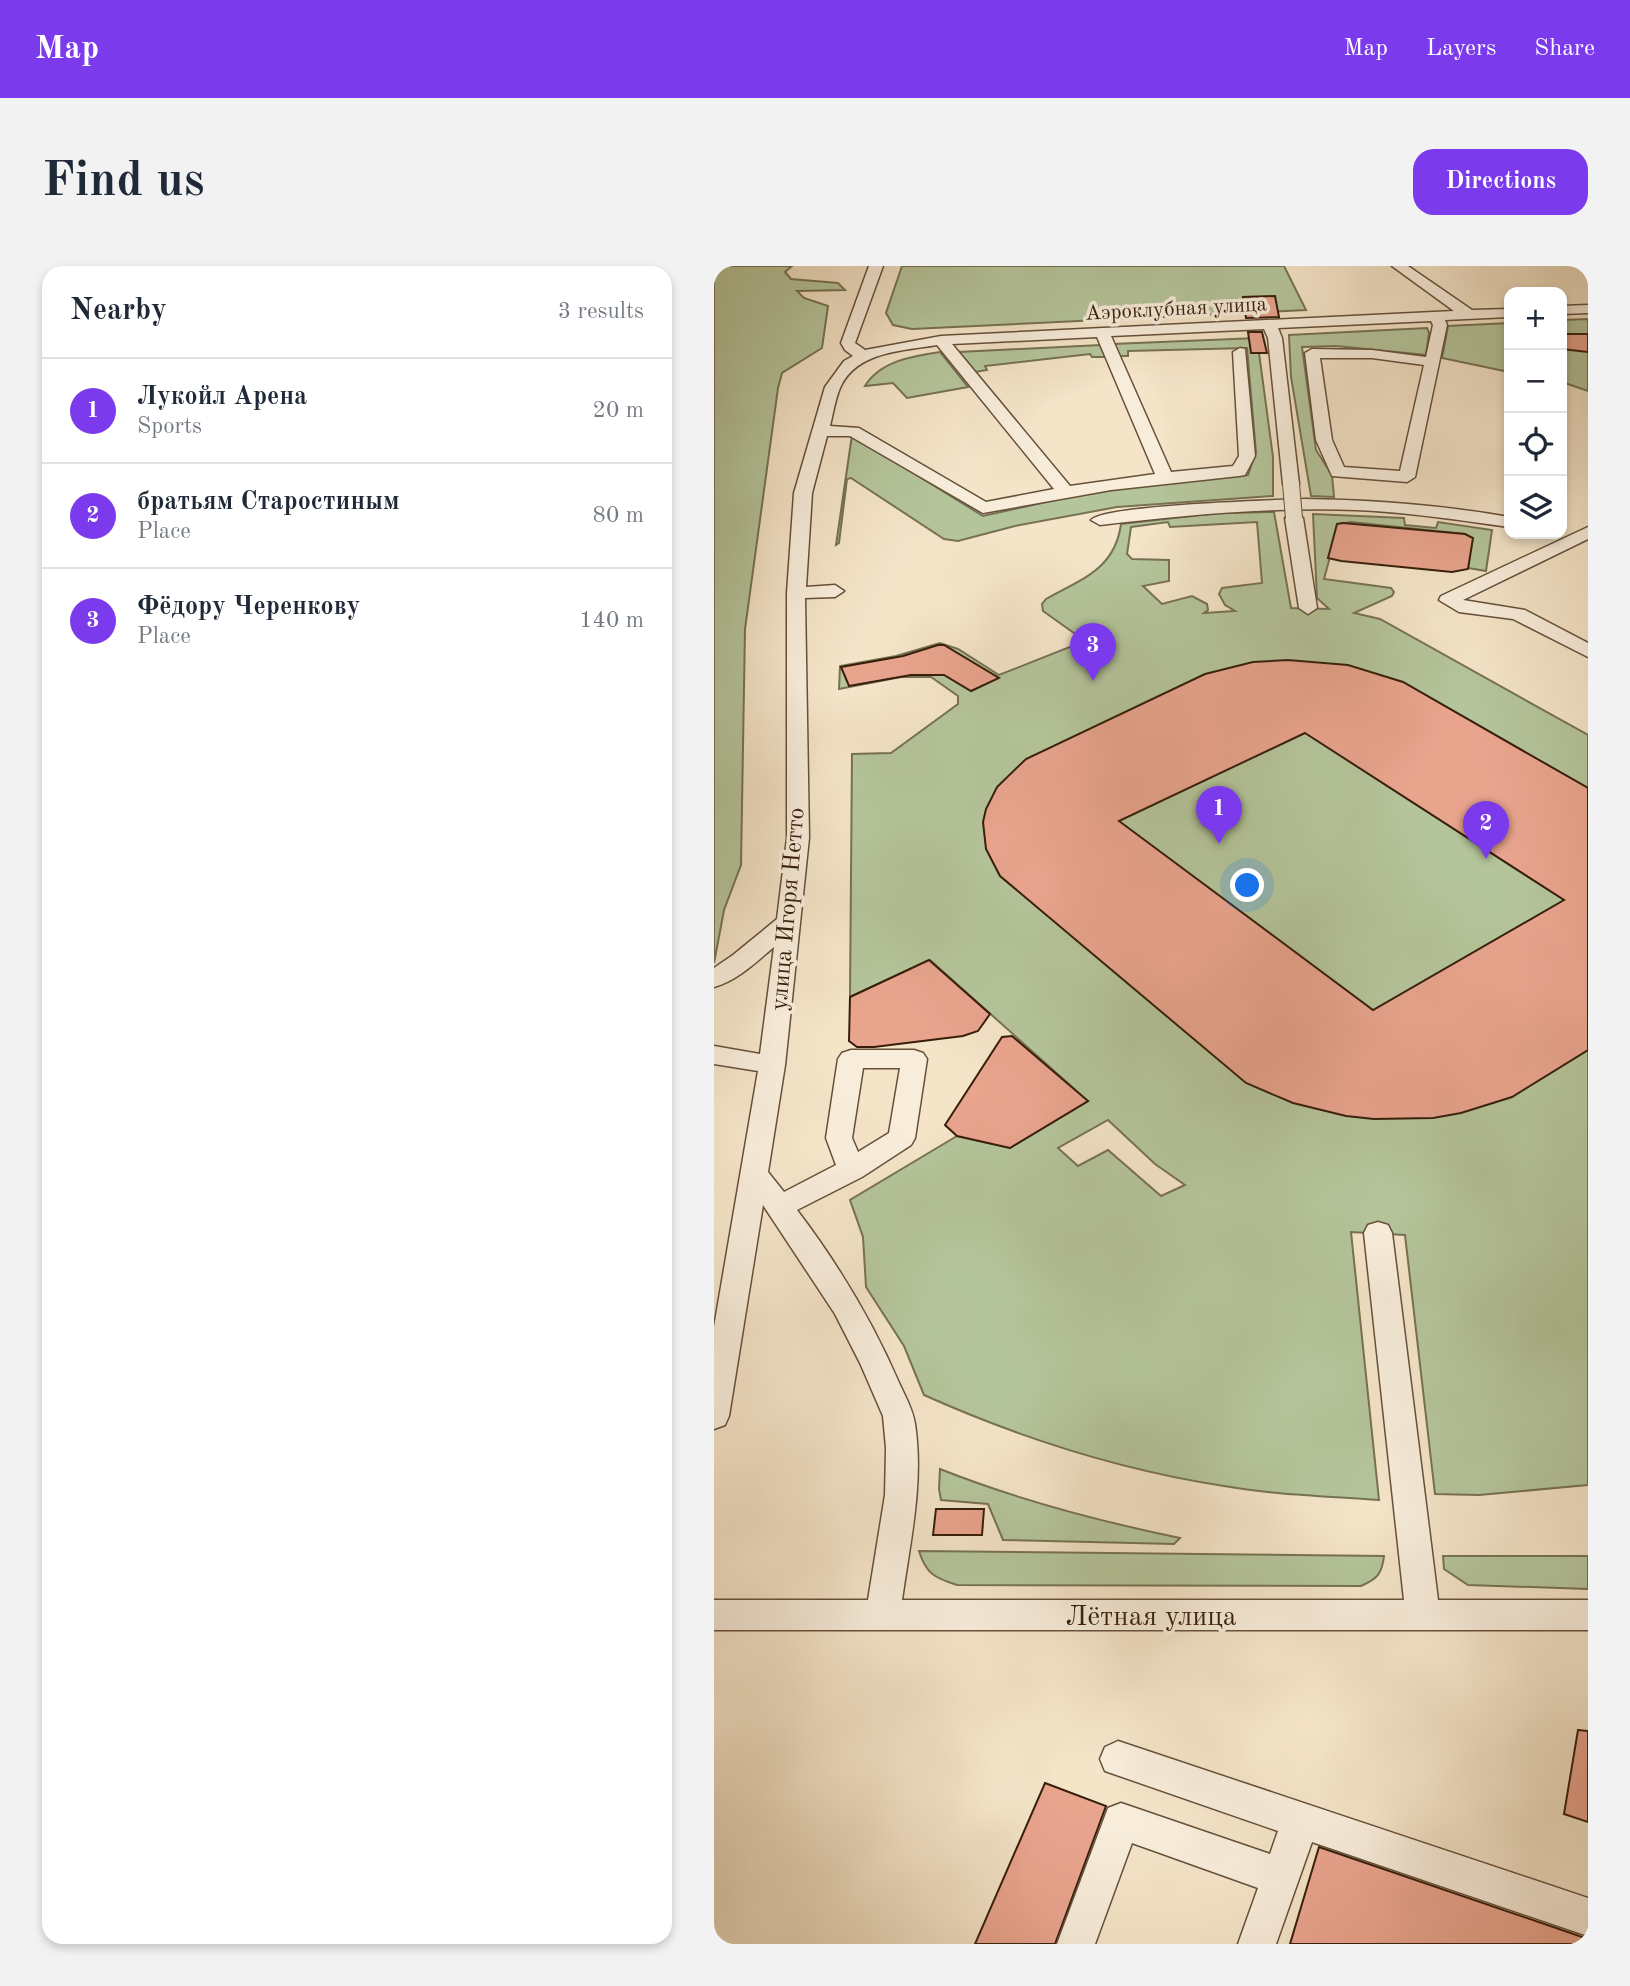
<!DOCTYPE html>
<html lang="en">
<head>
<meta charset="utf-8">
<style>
	:root { --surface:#fff; --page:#f2f2f3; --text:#1f2937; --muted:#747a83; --line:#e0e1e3; --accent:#7c3aed }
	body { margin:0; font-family:"Old Standard TT",serif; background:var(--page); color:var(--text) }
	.controls { position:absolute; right:21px; top:21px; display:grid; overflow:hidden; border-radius:14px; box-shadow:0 4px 10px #0003 }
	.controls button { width:63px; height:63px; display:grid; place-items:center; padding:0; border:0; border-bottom:2px solid var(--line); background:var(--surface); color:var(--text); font:35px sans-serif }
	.you { position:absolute; left:534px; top:620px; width:24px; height:24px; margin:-18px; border:5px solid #fff; border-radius:50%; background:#1a73e8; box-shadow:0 0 0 10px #1a73e833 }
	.badge { display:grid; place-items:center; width:46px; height:46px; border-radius:50%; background:var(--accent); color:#fff; font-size:23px; font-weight:700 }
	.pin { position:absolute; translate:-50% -58px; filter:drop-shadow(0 2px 4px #0008) }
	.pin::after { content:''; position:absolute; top:37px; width:24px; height:21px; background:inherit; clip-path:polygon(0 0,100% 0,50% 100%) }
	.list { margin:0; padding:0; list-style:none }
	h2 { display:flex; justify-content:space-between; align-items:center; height:91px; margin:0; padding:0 28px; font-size:30px }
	h2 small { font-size:23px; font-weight:400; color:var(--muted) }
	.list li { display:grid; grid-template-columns:46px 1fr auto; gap:21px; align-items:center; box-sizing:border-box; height:105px; padding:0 28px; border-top:2px solid var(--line) }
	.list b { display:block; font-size:26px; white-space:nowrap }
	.list p { margin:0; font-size:23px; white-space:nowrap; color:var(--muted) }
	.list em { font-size:23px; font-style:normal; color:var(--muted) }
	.icon { flex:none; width:38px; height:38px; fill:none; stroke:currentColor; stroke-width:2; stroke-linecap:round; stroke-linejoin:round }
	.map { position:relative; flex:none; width:874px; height:1678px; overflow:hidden; border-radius:21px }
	header { display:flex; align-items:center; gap:42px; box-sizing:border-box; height:98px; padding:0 35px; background:var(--accent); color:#fff }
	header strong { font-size:33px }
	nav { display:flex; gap:38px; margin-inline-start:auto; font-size:24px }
	.intro { display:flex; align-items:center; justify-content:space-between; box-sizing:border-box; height:168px; padding:0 42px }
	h1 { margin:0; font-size:49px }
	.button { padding:18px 32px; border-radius:21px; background:var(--accent); color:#fff; font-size:24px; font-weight:700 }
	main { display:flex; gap:42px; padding:0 42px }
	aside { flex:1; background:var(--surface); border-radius:21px; box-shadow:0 4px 10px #0003 }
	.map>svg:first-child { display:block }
</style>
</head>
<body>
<header>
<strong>Map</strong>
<nav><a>Map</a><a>Layers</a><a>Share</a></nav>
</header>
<div class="intro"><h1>Find us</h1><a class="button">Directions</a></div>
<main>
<aside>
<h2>Nearby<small>3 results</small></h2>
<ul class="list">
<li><span class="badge">1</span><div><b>Лукойл Арена</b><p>Sports</p></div><em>20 m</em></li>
<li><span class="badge">2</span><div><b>братьям Старостиным</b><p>Place</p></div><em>80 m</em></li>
<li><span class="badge">3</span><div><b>Фёдору Черенкову</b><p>Place</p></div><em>140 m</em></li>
</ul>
</aside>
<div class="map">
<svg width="874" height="1678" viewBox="0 0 874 1678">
	<rect width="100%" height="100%" fill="#f4e4c8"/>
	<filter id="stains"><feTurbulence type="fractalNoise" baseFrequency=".00286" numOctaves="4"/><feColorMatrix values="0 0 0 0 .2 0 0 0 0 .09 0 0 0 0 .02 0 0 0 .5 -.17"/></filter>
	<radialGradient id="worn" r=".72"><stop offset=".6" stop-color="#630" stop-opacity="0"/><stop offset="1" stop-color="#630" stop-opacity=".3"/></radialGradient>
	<g fill="#b5c59b" stroke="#767253" stroke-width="2" fill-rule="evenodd">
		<polygon points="0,0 78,0 71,6 77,13 124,17 131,24 83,25 90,32 114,40 108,82 68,107 64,122 31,363 27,599 10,644 0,697"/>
		<polygon points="188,0 570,0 592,44 198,63 179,59 172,47"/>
		<polygon points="874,53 874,125 848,116 848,54"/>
		<polygon points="795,57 795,106 728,92 734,60"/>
		<polygon points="713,62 715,67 712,89 622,80 588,81 602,184 618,209 620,231 597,230 577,111 575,69"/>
		<polygon points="543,72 559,191 559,230 403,241 301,260 244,275 230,273 137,212 133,213 125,277 122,279 138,169 269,250 350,232 451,215 534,209 542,186 533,82 414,85 414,90 404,90 399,78"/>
		<polygon points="386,79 391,91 378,91 376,88 271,100 273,104 261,106 245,86"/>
		<path d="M226,86L254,121L193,132L179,117L151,120C166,95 199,90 226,86Z"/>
		<path d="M560,246L577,342L615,343L603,332L599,248L690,252L691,259L722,262L724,256L778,264L772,305L754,302L758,273L751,268L637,256L625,258L610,313L677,322L680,326L678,330L640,347L666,353L874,469V1219L765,1229L721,1228L691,969L637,966L665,1234C613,1230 561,1229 510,1220C407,1204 306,1172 210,1129L190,1080L152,1021L149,971L136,934L243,870L296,882L374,835L216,694L136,731L138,488L177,487L244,438V430L217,411H187L125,423L126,400L182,390L226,377L244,383L285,409L371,375L329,345L328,338L332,333C368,313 401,303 407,258L505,247ZM454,256L456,261L543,256L548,317L508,322L505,328L511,339L521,345L490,347L494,344L493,338L478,330L448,338L429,320L455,315V294L418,293L413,288L417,261ZM394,854L441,898L471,919L447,930L394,884L364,900L344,882Z"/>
		<path d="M226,1203C304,1234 384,1255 466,1272L460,1278L289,1274L274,1238L227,1234L225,1223Z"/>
		<path d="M205,1285L670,1290C668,1308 663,1313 647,1320L243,1319C221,1312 212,1308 205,1285Z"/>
		<polygon points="729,1290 874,1290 874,1323 754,1319 730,1303"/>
	</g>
	<g fill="#e9a48e" stroke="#361e0b" stroke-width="2" fill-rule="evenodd">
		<polygon points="561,30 565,51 532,52 529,31"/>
		<polygon points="534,66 548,66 553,87 537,87"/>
		<polygon points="848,68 874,68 874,86 848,83"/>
		<polygon points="629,257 751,268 759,272 754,303 738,306 627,295 614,292 623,258"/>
		<polygon points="224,379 230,379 285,412 257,425 230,409 197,409 135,420 127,401 189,390"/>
		<path d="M574,394L634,399L689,416L874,522V784L798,831L747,847L719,852L660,853L632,850L579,837L532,817L286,610L272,583L269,556L272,543L283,521L312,493L491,408L539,396ZM591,467L850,634L659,744L405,555Z"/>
		<polygon points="215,694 276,748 264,765 249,770 160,781 143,781 135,775 136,731"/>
		<polygon points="298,770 374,835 296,882 243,870 231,859 288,771"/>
		<polygon points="222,1243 270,1243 268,1269 219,1269"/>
		<polygon points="864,1464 874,1465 874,1556 850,1548"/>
		<polygon points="331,1517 392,1540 341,1678 261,1678"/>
		<polygon points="605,1581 845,1663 874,1673 874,1678 576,1678"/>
	</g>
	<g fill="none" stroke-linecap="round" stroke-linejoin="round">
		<defs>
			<g id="minor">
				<path d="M155,0H169L141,77L151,84L227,70L740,45L678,0H694L758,44L795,43V51L731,54L733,59L701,211L693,216L618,210L602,174L591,87L598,83L658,84L712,91L719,59L717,55L564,62L568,72L585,218L577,223L569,218L554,72L550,63L397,70L457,206L519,200L525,190L519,86L526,82L531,83L541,190L531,209L525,210L397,224L269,247L136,170H113L98,227L92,321L121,319L130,325L121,331L91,332L95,572L71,799L54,906L70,926L122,899L112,872L124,793L128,787L137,784H200L209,787L213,793L201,872L197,879L148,911L83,944C124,998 159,1056 186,1119C192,1132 199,1144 201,1158C210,1217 196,1276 188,1334H690L650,967L654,959L664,956L674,959L678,967L724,1334H874V1364H0V1334H154L171,1229L172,1182L169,1150L146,1097L121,1048L49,939L15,1150L11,1159L0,1163V1061L44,805L0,798V780L46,788L60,681C42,696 23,715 0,721V702L19,689L63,653L73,572V327L80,227L111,121L130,95L139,90L131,84L127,77ZM383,71L441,208L356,220L238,78ZM223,79L340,223L272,236L145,162L116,160C119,148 121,134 126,122C142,85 189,85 223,79ZM606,92H658L710,99L686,205L630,201L618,174ZM149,802H186L175,867L144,886L138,872Z"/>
				<polygon points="874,39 874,47 848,48 848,40"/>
				<path d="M591,233C660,234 727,239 795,251V261C744,254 693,246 642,244C556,241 471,249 386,259L377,254C391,239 561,234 591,233Z"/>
				<polygon points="580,247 589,252 603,342 594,348 585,342 571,252"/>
				<polygon points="874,261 874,273 749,334 811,344 874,377 874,391 799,353 745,346 725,334 727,330"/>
				<polygon points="404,1475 874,1632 874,1670 598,1576 562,1678 524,1678 544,1622 418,1577 381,1678 343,1678 394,1542 407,1537 556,1588 564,1565 391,1505 386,1493 391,1481"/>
			</g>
		</defs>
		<use href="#minor" stroke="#66503a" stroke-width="3"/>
		<use href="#minor" fill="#f8eddb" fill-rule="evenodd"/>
		<defs>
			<polyline id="minor-bridge" points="577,218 580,252"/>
		</defs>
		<use href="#minor-bridge" stroke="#66503a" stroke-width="18" stroke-linecap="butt"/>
		<use href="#minor-bridge" stroke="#f8eddb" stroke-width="16"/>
	</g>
	<g text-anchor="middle" stroke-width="7" stroke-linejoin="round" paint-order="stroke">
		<g font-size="21" fill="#361e0b" stroke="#f8eddb">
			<text transform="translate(462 42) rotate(-3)" y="7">Аэроклубная улица</text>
		</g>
		<g font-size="24" fill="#361e0b" stroke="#f8eddb">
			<text transform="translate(73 643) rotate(-85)" y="8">улица Игоря Нетто</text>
		</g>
		<g font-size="28" fill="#361e0b" stroke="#f8eddb">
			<text x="437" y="1359">Лётная улица</text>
		</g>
	</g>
	<rect width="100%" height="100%" filter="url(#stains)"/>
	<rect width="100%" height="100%" fill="url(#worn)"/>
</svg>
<div class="controls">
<button>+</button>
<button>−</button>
<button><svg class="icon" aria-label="locate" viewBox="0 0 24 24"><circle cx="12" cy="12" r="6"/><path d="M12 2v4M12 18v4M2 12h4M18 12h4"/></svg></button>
<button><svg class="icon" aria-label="layers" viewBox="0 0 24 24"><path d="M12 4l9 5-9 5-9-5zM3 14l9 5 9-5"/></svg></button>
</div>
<div class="you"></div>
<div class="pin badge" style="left:505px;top:578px">1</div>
<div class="pin badge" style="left:772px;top:593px">2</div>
<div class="pin badge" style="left:379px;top:415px">3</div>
</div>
</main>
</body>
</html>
